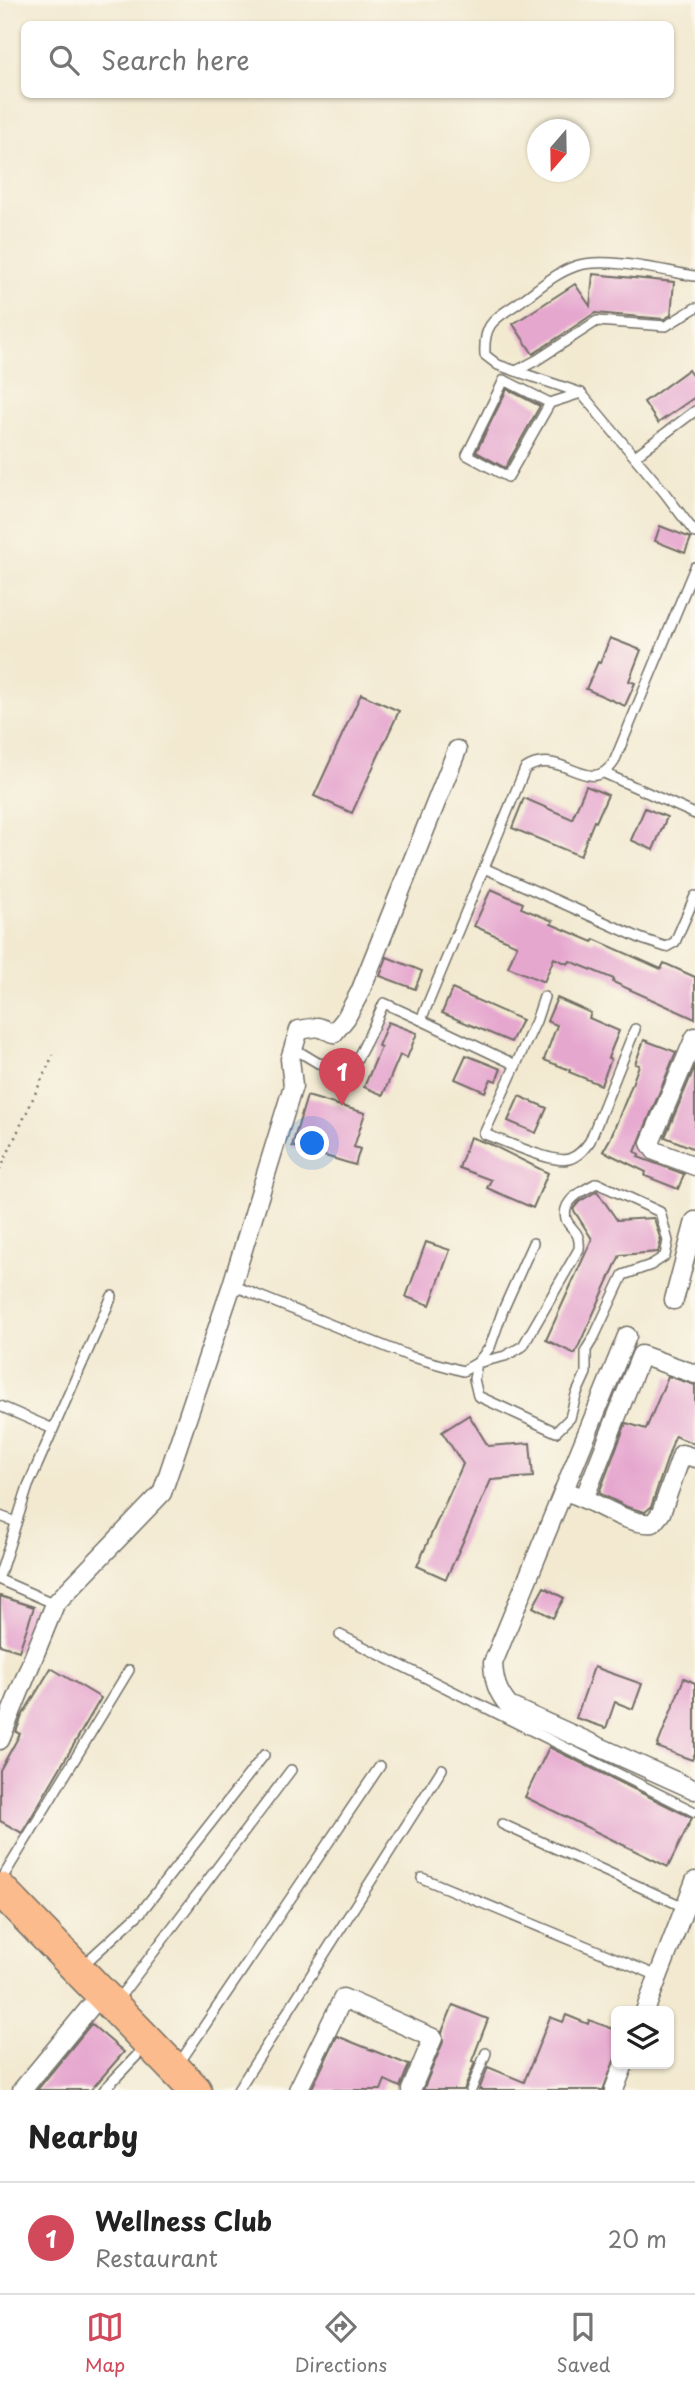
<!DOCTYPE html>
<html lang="en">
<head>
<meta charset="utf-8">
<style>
	:root { --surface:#fff; --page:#f6f6f6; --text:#222; --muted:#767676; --line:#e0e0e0; --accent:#d1495b }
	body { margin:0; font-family:"Playpen Sans",sans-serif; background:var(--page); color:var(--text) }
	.controls { position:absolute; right:21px; bottom:21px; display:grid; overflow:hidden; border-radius:10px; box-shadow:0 2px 5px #0004 }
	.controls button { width:63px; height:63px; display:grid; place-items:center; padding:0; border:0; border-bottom:2px solid var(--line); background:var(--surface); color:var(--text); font:35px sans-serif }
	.compass { position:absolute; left:527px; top:119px; width:63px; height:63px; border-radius:50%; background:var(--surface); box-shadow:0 2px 5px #0004; rotate:200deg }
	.you { position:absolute; left:313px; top:1144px; width:24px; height:24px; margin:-18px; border:5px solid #fff; border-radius:50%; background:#1a73e8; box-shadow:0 0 0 10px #1a73e833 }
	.badge { display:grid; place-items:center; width:46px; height:46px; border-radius:50%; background:var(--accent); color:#fff; font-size:23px; font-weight:700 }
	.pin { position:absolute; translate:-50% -58px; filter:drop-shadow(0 2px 4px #0008) }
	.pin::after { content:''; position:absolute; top:37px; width:24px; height:21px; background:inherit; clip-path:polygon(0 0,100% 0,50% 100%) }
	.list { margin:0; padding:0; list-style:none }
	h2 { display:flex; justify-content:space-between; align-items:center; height:91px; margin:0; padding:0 28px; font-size:30px }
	h2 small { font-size:23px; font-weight:400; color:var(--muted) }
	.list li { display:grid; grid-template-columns:46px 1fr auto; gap:21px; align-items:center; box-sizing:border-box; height:112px; padding:0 28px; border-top:2px solid var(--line) }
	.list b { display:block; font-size:26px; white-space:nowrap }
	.list p { margin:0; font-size:23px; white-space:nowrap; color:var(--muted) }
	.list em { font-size:23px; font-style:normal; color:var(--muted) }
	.icon { flex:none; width:38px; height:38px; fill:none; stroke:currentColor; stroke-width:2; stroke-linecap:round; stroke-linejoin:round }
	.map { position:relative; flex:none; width:695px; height:2090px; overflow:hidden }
	.search { position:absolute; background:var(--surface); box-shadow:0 2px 5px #0004; left:21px; right:21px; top:21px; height:77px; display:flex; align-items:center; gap:18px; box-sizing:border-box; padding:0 24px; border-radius:10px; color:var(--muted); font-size:26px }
	.sheet { height:203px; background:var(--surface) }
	nav { display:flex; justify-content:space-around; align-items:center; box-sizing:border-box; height:98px; border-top:2px solid var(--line); background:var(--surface); font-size:19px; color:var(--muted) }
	nav a { display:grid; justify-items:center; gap:4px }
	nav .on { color:var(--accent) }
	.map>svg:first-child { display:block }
</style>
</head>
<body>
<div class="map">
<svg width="695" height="2090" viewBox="0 0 695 2090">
	<rect width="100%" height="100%" fill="#fbf7ec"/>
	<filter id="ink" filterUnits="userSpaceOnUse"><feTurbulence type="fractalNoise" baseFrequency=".0143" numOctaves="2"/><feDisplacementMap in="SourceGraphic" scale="14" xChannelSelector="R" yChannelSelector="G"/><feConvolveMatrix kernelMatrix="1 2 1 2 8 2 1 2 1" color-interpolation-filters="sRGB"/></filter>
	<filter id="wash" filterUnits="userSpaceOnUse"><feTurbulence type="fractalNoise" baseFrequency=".00686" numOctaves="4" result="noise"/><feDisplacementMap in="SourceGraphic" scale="28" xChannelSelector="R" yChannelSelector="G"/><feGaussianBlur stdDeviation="1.57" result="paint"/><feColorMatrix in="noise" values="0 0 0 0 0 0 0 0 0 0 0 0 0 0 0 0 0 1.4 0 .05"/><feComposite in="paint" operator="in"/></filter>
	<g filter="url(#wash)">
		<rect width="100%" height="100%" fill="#f2e9d0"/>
		<g id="blocks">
			<g fill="#e6a7cf">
				<polygon points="593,274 674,282 671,315 664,319 595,313 533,354 513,324 575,284 590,306"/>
				<polygon points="688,370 695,380 695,397 658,423 644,402"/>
				<polygon points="507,389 540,406 505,468 476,452"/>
				<polygon points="660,526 691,538 685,553 655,541"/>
				<polygon points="610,638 641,650 629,681 635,683 625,706 586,689 598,662 600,663"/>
				<polygon points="361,694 399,711 352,813 314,796"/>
				<polygon points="586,786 608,795 596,822 594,821 580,856 512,828 524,798 572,819"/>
				<polygon points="645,808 667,817 653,850 631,840"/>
				<polygon points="491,889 523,903 521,908 553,921 551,924 593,942 594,939 661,969 664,963 695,977 695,1019 613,982 614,979 570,961 568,964 554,958 544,982 508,967 517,945 474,926"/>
				<polygon points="387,957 422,971 415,989 380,976"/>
				<polygon points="452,989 522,1020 511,1042 442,1013"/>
				<polygon points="557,998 591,1013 589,1018 619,1031 608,1058 611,1059 601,1085 569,1072 570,1070 544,1060 557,1025 547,1021"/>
				<polygon points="388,1022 417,1033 407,1058 400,1055 383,1095 364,1087 381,1047 378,1046"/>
				<polygon points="644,1040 676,1052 635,1152 640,1154 638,1157 684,1174 678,1189 645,1176 646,1172 603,1151 610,1139 628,1095 639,1065 635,1064"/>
				<polygon points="466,1055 501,1069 496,1081 491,1079 485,1092 455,1079"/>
				<polygon points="695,1066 695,1149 665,1137"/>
				<polygon points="307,1096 365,1113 354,1147 360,1149 355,1165 292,1146"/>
				<polygon points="519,1096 547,1108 536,1133 508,1121"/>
				<polygon points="470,1137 492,1145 548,1173 533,1208 487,1188 491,1180 459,1168"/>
				<polygon points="597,1191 617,1220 654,1218 661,1241 658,1252 620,1255 575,1354 546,1340 592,1239 573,1209 579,1202"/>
				<polygon points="426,1242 450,1250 430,1305 406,1297"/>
				<polygon points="668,1376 695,1385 695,1444 675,1436 651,1507 645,1512 627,1507 599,1493 626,1423 646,1429"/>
				<polygon points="469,1415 488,1446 530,1443 533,1477 491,1480 446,1579 417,1566 463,1464 442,1432"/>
				<polygon points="544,1587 564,1598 553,1618 533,1607"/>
				<polygon points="0,1596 34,1607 19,1651 0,1645"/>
				<polygon points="594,1667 642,1684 633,1709 615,1702 606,1728 576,1718"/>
				<polygon points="51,1668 101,1698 22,1833 0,1821 0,1770 20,1734 16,1732 22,1716"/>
				<polygon points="684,1678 695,1683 695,1753 692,1760 657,1747"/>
				<polygon points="549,1747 692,1818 668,1867 525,1797"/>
				<polygon points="453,2005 488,2019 472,2061 475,2062 464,2090 423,2090 443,2042 442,2032"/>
				<polygon points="566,2015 588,2024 589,2020 616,2030 616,2056 603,2090 479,2090 488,2067 524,2082 550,2017 563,2022"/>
				<polygon points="91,2024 124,2052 91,2090 37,2090"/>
				<polygon points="337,2036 409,2065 400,2087 385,2080 381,2090 311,2090"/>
			</g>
		</g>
	</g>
	<g filter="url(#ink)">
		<use href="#blocks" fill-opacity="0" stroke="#716e65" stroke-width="2"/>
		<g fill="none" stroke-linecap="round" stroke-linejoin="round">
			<defs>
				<g id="lane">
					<path d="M695,276C665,271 604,256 576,266C555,273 538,289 521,301C496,319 483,321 485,355L498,365L581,393L664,492L695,533"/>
					<polyline points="516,371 537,360 597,321 666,326 695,308"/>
					<polyline points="550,403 504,380 467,455 508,477 550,403 581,393"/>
					<polyline points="635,456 695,411"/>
					<polyline points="606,774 695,814"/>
					<polyline points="484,868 642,939 666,947 675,942 695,896"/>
					<path d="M544,997L536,1021L484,1134C503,1140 552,1164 569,1159C579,1156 585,1148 590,1141L635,1029"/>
					<polyline points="421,1020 516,1065"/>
					<path d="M293,1048L318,1063L348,1069C359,1063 377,1017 384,1003L421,1020L525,769C561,745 589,799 614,762L695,567"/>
					<path d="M597,1183L660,1212L668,1241L665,1256L651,1265L623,1275L594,1337L586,1350V1373L576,1395L570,1418L556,1432L478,1396L474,1379L477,1363L505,1356L523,1346L579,1249C581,1230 570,1230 566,1219C561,1200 584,1190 597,1183Z"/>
					<polyline points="232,1285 409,1356 463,1371 477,1363 490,1347 503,1310 533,1243"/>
					<polyline points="0,1406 53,1429"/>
					<polyline points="0,1516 16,1522"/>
					<polyline points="0,1574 28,1486 112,1296"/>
					<polyline points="0,1580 55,1604"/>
					<polyline points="340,1635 695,1812"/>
					<polyline points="502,1824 684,1907"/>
					<polyline points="422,1878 658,1976"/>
					<polyline points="0,1882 129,1670"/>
					<polyline points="82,1966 141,1912 264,1755"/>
					<polyline points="116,2002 291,1770"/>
					<polyline points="178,2065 380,1766"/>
					<polyline points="104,2090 145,2047"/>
					<polyline points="238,2090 442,1769"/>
					<polyline points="471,2090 486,2053"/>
				</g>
				<g id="street">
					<polyline points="695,1037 650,1143 655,1151 695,1166"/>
					<polyline points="674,1300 695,1221"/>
					<path d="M627,1336L493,1663C494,1681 497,1692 509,1706L695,1790"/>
					<path d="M573,1494C596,1502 629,1526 653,1523L661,1513L682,1454L695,1458"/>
					<polyline points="584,1499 641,1355 695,1374"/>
					<polyline points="0,1740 55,1604 162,1493 232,1285 293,1086 290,1059 299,1030 318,1027 334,1033 346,1018 360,992 457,750"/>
					<polyline points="645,2011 695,1881"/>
					<polyline points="22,2090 101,1994"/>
					<polyline points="298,2090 343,1998 433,2038 411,2090"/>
					<polyline points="614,2090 624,2064"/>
				</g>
				<polyline id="highway" points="0,1889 195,2090"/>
			</defs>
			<use href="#lane" stroke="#716e65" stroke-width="12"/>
			<use href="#street" stroke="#716e65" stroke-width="21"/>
			<use href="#highway" stroke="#716e65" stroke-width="35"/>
			<polyline stroke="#716e65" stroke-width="2.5" stroke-dasharray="2 5" stroke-linecap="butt" points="0,1170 53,1055"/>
			<use href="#lane" stroke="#fff" stroke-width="9"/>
			<use href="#street" stroke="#fff" stroke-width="18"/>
			<use href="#highway" stroke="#fbbb8c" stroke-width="32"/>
		</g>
	</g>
</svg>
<div class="controls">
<button><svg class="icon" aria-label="layers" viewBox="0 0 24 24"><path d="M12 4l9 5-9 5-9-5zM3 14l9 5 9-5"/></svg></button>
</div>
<svg class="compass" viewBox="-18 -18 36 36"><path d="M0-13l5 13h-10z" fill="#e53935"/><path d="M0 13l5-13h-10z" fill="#767676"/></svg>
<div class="you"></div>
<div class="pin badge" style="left:342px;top:1106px">1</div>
<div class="search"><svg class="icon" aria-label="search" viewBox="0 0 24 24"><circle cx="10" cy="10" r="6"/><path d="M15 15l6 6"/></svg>Search here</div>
</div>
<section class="sheet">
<h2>Nearby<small></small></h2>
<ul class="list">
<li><span class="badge">1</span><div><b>Wellness Club</b><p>Restaurant</p></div><em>20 m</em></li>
</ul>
</section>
<nav>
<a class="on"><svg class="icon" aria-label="map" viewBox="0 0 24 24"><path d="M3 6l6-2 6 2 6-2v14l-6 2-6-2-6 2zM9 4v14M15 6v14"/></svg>Map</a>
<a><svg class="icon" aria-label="directions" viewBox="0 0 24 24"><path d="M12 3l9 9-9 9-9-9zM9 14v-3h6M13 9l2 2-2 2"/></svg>Directions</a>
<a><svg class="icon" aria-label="saved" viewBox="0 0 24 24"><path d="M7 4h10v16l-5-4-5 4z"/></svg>Saved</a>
</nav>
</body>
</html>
